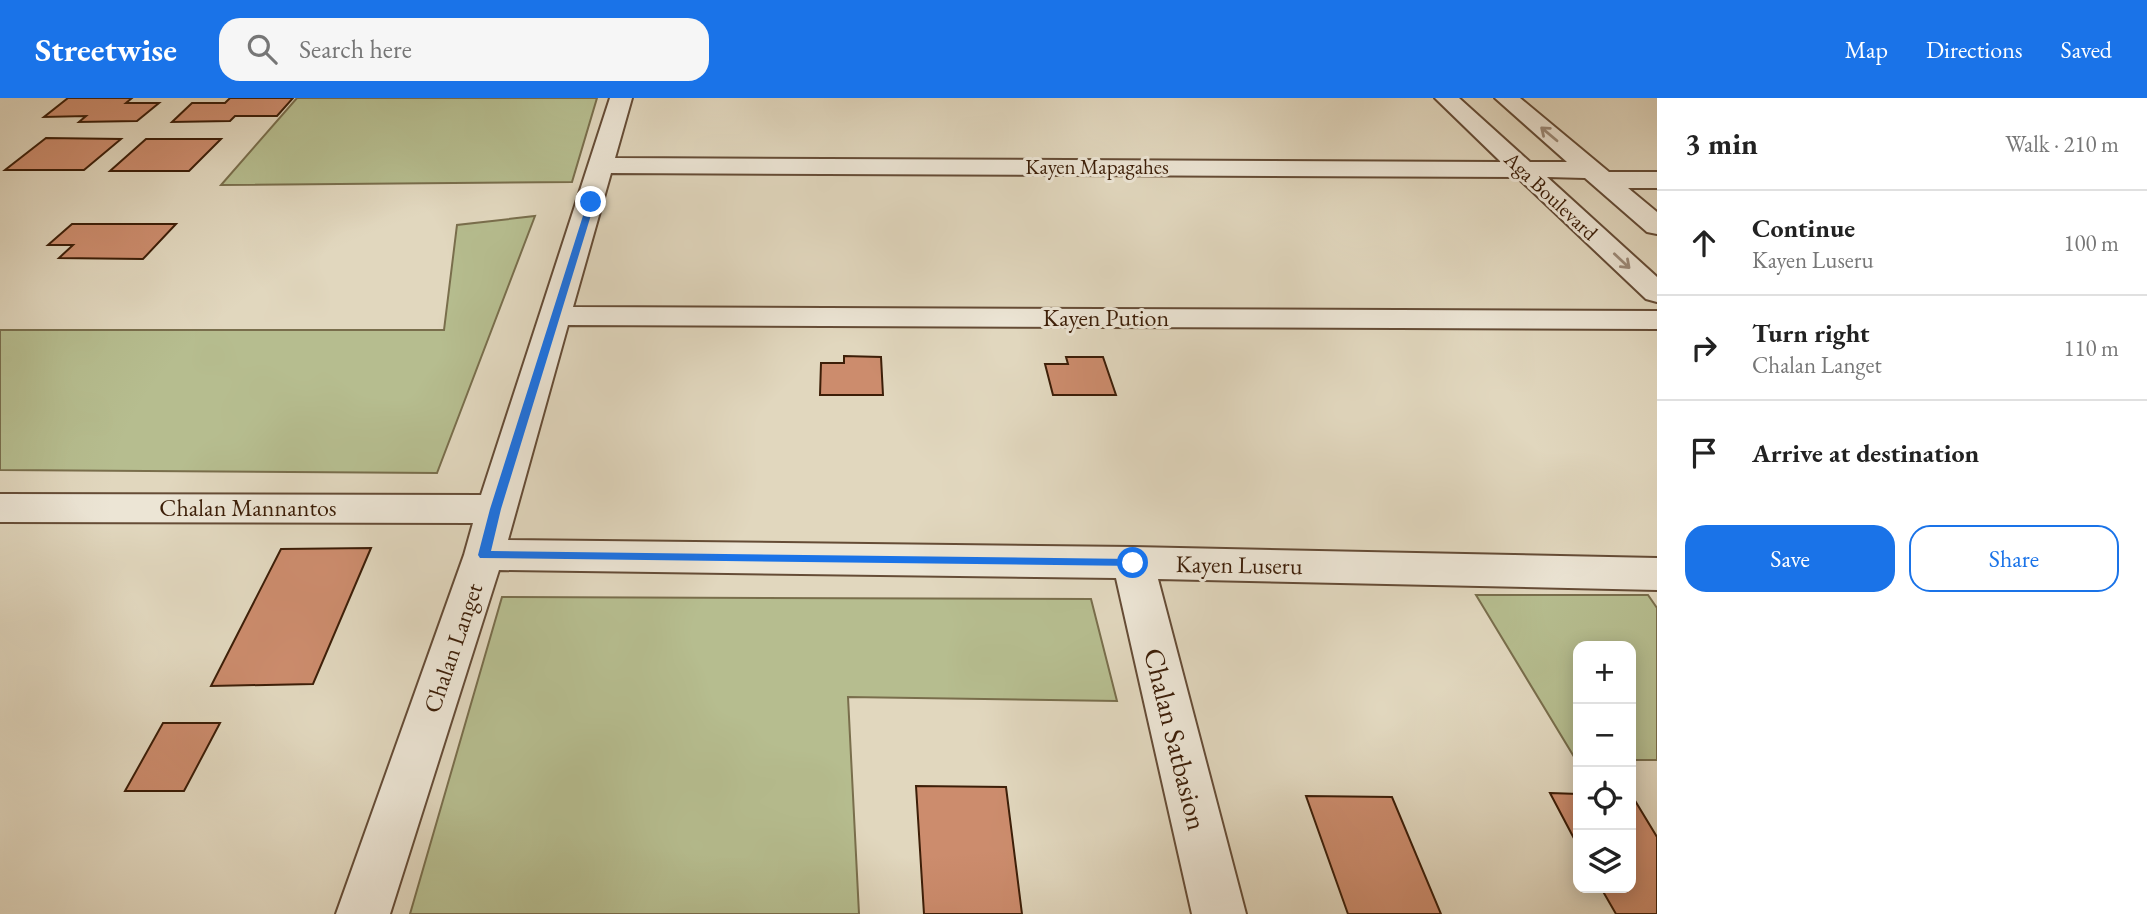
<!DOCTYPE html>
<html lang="en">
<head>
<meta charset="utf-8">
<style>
	:root { --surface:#fff; --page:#f6f6f6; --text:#222; --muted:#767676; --line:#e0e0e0; --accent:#1a73e8 }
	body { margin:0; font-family:"EB Garamond",serif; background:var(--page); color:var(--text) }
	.controls { position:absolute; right:21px; bottom:21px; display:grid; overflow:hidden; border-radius:14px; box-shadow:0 4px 18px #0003 }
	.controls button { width:63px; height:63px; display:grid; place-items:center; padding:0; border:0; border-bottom:2px solid var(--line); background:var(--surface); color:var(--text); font:35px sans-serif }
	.stop { position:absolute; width:21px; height:21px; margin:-16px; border:5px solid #1a73e8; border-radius:50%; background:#fff }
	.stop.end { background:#1a73e8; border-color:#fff; box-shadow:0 2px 7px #0008 }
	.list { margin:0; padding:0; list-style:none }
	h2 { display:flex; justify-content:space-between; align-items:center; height:91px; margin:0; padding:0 28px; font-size:30px }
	h2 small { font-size:23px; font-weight:400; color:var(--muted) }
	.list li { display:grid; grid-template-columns:46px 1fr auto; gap:21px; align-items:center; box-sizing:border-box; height:105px; padding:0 28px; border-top:2px solid var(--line) }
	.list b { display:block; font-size:26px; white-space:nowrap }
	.list p { margin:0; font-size:23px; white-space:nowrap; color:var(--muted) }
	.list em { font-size:23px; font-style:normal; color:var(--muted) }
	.actions { display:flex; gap:14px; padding:21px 28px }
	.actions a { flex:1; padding:16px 0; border:2px solid var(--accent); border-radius:21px; text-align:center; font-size:24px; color:var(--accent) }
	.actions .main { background:var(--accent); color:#fff }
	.icon { flex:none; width:38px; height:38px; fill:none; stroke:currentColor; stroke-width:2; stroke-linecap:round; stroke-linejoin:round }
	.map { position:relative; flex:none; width:1657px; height:816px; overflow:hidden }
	header { display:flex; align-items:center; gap:42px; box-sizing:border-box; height:98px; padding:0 35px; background:var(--accent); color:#fff }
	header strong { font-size:33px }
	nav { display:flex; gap:38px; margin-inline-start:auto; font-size:24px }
	.search { width:490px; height:63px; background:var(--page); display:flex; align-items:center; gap:18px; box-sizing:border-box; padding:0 24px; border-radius:21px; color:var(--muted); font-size:26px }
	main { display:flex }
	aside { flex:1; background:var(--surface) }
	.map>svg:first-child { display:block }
</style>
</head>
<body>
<header>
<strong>Streetwise</strong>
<div class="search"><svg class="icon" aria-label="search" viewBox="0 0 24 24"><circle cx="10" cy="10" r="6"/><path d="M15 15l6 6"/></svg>Search here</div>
<nav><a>Map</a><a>Directions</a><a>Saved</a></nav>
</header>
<main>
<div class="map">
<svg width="1657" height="816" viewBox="0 0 1657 816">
	<rect width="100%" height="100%" fill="#e1d7be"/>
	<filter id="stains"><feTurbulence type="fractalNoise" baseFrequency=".00286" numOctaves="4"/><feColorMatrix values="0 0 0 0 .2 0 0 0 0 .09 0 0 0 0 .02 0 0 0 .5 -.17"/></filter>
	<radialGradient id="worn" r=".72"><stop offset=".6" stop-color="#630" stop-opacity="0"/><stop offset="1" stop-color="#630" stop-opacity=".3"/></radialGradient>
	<g fill="#b6bd8f" stroke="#796e4c" stroke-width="2">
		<polygon points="297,0 597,0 572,84 221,87"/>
		<polygon points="535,118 437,375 0,372 0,232 444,232 457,127"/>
		<polygon points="1476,497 1648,497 1657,510 1657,662 1631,662 1631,548 1578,548 1576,662"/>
		<polygon points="502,499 1091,501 1117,603 848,599 859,816 410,816"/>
	</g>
	<g fill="#cc8c6d" stroke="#3c1e08" stroke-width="2">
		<polygon points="68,0 132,0 126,5 159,5 137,23 79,24 86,18 44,19"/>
		<polygon points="230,0 293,0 277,18 235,18 230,23 172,24 192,5 225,5"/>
		<polygon points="46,40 121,41 84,72 5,72"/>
		<polygon points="146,41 221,41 189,73 110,73"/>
		<polygon points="72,126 176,126 143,161 59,160 73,147 48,147"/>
		<polygon points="844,258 881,259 883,297 820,297 821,265 844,265"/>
		<polygon points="1066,259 1103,259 1116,297 1053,297 1045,266 1068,266"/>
		<polygon points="371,450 313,586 211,588 281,451"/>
		<polygon points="163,625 220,625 184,693 125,693"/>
		<polygon points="916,688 1006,689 1022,816 924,816"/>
		<polygon points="1550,695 1578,696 1578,748"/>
		<polygon points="1631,696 1657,739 1657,816 1616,816 1601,790 1631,790"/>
		<polygon points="1306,698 1392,699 1441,816 1348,816"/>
	</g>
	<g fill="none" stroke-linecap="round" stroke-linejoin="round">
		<defs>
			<polygon id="minor" points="610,0 632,0 615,60 1501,64 1435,0 1459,0 1530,64 1567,64 1495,0 1520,0 1609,74 1657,74 1657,90 1628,90 1657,114 1657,136 1647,134 1585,80 1547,79 1657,179 1657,204 1646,201 1517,79 611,75 573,209 1657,213 1657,231 568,227 508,442 1133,449 1657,460 1657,492 1158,481 1246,816 1192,816 1116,480 499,472 390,816 336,816 464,457 473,425 0,424 0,396 481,397"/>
		</defs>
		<use href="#minor" stroke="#654c36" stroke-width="4"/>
		<use href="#minor" fill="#ece5d5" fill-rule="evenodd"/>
	</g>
	<defs><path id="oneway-shaft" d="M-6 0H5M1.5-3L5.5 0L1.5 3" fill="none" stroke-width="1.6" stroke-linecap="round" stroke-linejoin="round" transform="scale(1.75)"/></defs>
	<g stroke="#9d8b79">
		<use href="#oneway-shaft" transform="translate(1549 36) rotate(-140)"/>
		<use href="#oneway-shaft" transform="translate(1622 163) rotate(43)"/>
	</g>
	<polygon fill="#1a73e8" points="588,102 595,104 501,411 491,453 1133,461 1139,465 1137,468 480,460 478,457 490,411"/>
	<g text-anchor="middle" stroke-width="6" stroke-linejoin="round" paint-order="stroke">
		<g font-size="21" fill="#3c1e08" stroke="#ece5d5">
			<text x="1097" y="76">Kayen Mapagahes</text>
			<text transform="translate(1551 98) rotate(43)" y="7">Aga Boulevard</text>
		</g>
		<g font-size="24" fill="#3c1e08" stroke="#ece5d5">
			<text x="1106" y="228">Kayen Pution</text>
			<text x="248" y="418">Chalan Mannantos</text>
			<text transform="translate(1239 467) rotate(1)" y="8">Kayen Luseru</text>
			<text transform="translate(453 550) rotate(-71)" y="8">Chalan Langet</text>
		</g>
		<g font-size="28" fill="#3c1e08" stroke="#ece5d5">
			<text transform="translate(1176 641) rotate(76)" y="10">Chalan Satbasion</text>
		</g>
	</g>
	<rect width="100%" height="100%" filter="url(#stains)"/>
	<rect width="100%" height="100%" fill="url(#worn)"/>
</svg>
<div class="controls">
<button>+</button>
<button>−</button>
<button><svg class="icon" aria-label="locate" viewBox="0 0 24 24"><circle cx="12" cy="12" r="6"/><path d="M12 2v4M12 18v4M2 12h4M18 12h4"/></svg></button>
<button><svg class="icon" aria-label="layers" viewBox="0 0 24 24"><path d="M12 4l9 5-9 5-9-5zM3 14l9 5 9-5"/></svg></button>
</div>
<div class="stop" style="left:1133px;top:465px"></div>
<div class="stop end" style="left:591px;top:104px"></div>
</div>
<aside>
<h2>3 min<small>Walk · 210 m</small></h2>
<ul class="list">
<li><svg class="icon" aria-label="ahead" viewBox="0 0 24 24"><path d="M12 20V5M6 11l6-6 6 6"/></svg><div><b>Continue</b><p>Kayen Luseru</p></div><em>100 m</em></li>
<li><svg class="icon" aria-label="right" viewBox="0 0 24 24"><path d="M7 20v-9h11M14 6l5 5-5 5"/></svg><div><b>Turn right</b><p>Chalan Langet</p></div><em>110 m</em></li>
<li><svg class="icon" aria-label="arrive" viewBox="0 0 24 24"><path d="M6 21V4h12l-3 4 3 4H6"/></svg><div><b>Arrive at destination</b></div></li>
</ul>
<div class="actions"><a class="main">Save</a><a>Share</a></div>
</aside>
</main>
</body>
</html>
